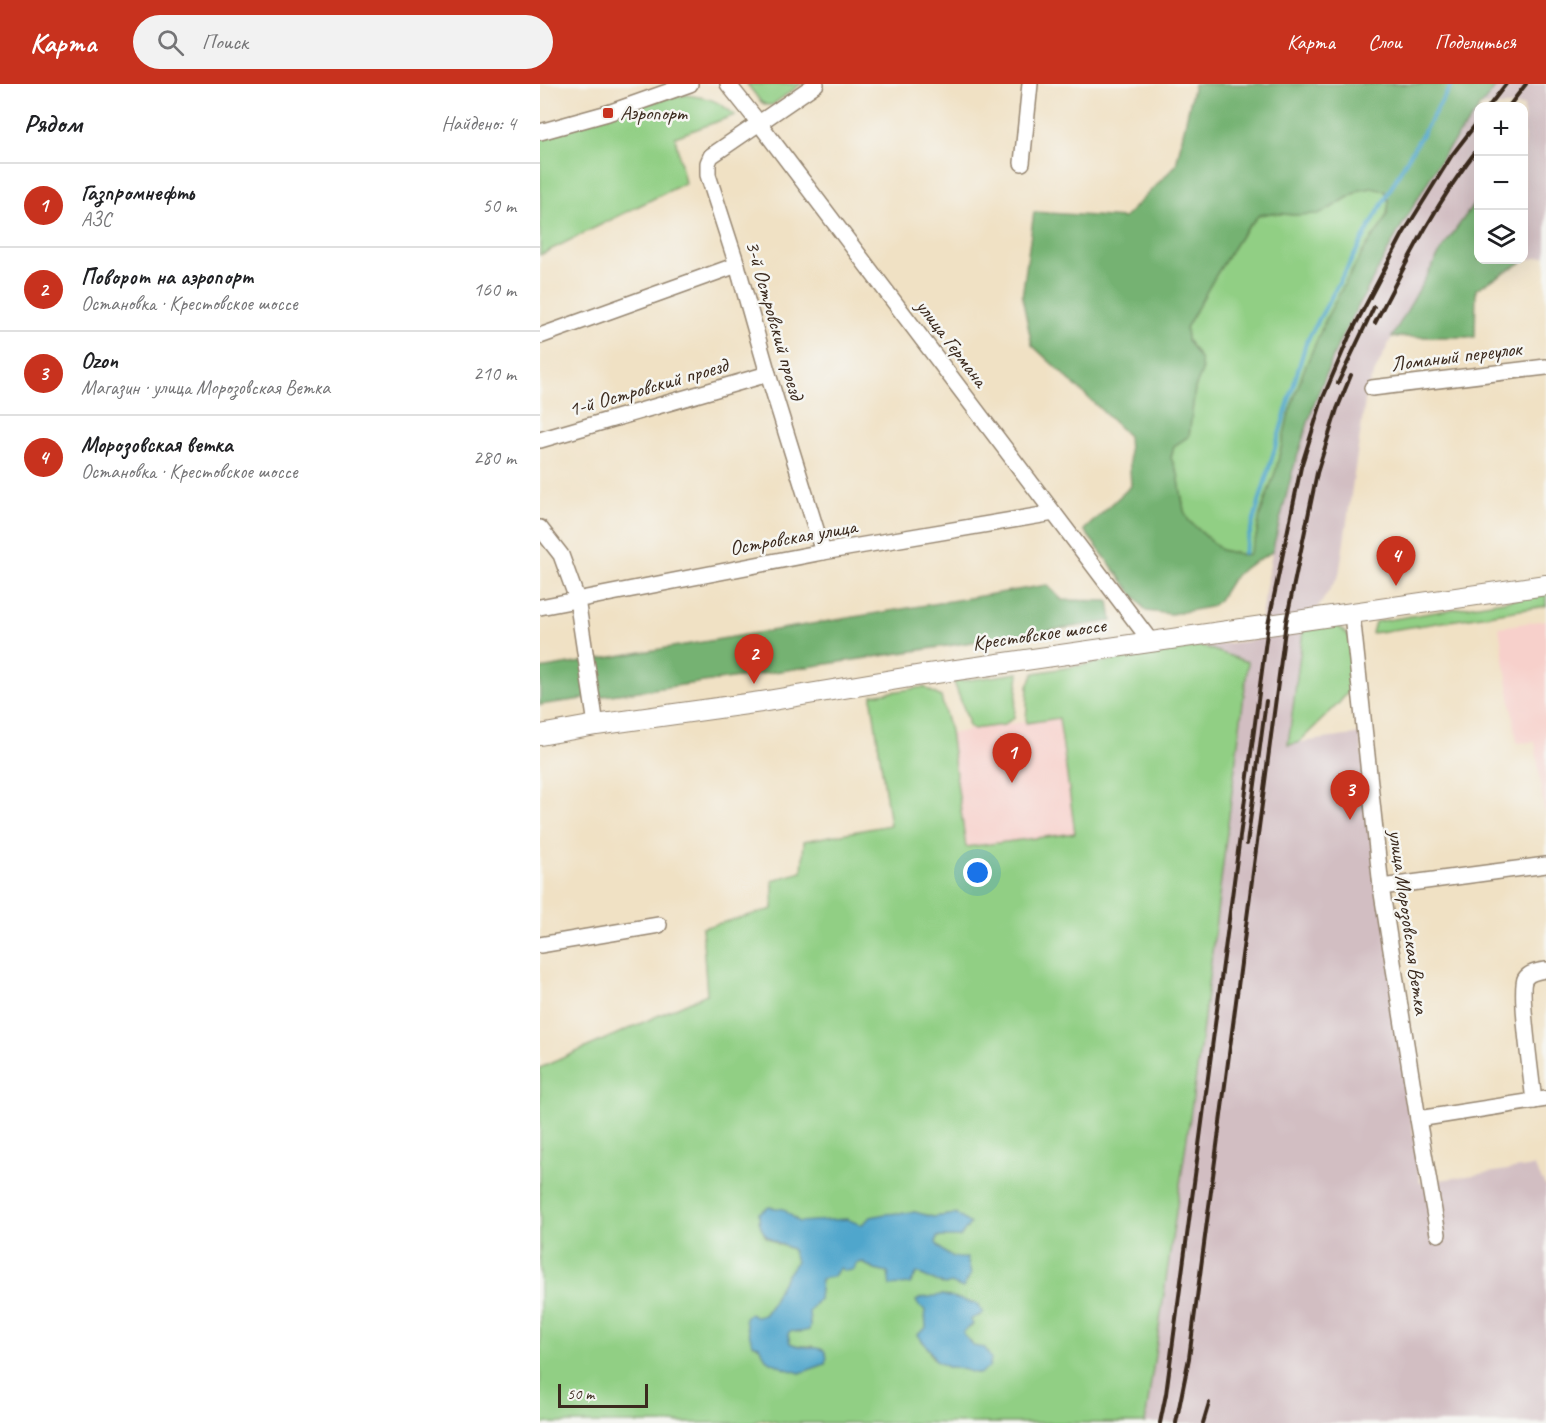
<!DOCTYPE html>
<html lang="ru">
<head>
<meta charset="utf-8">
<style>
	:root { --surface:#fff; --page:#f2f2f2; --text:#202124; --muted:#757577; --line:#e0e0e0; --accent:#c8321e }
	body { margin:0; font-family:Caveat,sans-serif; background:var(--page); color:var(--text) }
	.controls { position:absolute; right:18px; top:18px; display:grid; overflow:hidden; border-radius:12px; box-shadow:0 6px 24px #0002 }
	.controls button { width:54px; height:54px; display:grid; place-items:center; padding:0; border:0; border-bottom:2px solid var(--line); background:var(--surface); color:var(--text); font:30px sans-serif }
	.scale { position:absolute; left:18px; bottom:15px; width:90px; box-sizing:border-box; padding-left:6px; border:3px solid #3b2a1e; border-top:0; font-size:16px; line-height:21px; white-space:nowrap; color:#3b2a1e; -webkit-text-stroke:4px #f6f6f2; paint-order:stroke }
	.you { position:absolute; left:438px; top:789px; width:21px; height:21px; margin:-15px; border:4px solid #fff; border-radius:50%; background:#1a73e8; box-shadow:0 0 0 9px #1a73e833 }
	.badge { display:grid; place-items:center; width:39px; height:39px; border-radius:50%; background:var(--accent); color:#fff; font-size:20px; font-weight:700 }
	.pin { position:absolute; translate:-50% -50px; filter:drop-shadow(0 2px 3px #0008) }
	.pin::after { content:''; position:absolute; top:32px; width:21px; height:18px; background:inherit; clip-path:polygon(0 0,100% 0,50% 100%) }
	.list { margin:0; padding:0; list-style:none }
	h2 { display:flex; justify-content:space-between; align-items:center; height:78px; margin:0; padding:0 24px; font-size:26px }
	h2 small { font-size:20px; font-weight:400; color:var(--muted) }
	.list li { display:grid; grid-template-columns:39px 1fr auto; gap:18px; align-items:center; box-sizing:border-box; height:84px; padding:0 24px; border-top:2px solid var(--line) }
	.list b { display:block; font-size:22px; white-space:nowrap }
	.list p { margin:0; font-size:20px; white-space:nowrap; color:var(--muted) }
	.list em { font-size:20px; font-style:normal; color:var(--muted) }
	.icon { flex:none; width:33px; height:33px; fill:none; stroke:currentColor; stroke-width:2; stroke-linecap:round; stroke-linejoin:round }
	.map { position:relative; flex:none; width:1006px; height:1339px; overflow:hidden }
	header { display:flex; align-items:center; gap:36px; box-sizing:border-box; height:84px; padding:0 30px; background:var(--accent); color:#fff }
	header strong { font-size:28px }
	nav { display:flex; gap:33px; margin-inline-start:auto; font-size:21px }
	.search { width:420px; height:54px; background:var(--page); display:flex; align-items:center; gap:15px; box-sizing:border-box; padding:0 21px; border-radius:33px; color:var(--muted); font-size:22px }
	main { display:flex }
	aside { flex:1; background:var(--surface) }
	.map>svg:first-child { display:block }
</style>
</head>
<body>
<header>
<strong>Карта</strong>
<div class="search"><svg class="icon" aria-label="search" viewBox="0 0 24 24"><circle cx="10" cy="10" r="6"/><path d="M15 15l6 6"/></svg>Поиск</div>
<nav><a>Карта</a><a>Слои</a><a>Поделиться</a></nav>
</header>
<main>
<aside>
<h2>Рядом<small>Найдено: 4</small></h2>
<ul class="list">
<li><span class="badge">1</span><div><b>Газпромнефть</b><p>АЗС</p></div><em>50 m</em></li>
<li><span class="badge">2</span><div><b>Поворот на аэропорт</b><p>Остановка · Крестовское шоссе</p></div><em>160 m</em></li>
<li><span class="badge">3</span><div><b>Ozon</b><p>Магазин · улица Морозовская Ветка</p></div><em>210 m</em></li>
<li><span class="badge">4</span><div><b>Морозовская ветка</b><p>Остановка · Крестовское шоссе</p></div><em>280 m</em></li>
</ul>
</aside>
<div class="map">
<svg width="1006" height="1339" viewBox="0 0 1006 1339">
	<rect width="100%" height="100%" fill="#f6f6f2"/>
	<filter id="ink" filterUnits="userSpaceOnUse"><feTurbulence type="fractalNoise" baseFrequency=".0167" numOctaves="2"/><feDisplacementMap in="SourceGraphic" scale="12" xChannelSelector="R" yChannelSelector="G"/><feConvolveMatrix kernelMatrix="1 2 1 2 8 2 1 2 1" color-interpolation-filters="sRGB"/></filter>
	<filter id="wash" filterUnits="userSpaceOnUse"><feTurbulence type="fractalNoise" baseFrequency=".008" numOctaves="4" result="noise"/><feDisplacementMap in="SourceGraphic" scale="24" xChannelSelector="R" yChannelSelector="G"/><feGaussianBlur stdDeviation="1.35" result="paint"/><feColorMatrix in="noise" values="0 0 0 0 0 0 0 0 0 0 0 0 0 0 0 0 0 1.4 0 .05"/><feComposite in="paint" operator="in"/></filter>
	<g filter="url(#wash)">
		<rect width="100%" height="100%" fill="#f0e1c4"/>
		<g fill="#f7d0cb">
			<polygon points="1006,536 1006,727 1004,727 995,658 977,659 959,543"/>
			<polygon points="519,633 535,749 426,763 410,650 433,645"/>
		</g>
		<g fill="#d2bec2">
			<polygon points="958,0 1006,0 1006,172 986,176 984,170 984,22 941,22"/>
			<polygon points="938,26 938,114 902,165 852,253 827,304 799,491 763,547 748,660 820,650 880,1099 994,1082 1006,1103 1006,1339 605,1339 707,578 661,562 717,556 732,468 752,389 774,320 799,258 858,148 904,70"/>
		</g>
		<g fill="#91cf84" stroke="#667c51" stroke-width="1.5" fill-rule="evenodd">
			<polygon points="207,0 261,0 232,21 226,21 221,18"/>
			<path d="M146,11C169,14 176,15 195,31L135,53L145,99L0,171V48L128,14Z"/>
			<polygon points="832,104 845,107 849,118 847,130 842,141 827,161 804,201 787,233 764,286 749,329 736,386 720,431 716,454 709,470 704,471 681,466 649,437 644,427 638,390 631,374 634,362 649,352 655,304 662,287 660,275 647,256 646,244 676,191 702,150 719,131 731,129 754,131 789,125 820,106"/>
			<polygon points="1006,510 1006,522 832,549 835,538"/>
			<polygon points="796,540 811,554 815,599 799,619 758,659 748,661 763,547"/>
			<path d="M661,562L708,578L661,958L605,1339H241L223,1335L212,1339H0V984L167,910L162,844L233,825V796L262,788L264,757L350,741L332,617V611L384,603L401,613L410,647L426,763L535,749L519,634L486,639L488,602L494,589ZM243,1125L259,1138H282L321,1141L331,1133L374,1128L393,1133L416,1130L397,1153L396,1159L402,1168L418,1175L405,1201L377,1189H348L335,1186L322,1178L301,1184L281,1195L279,1215L269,1227L270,1242L260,1248L250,1247L247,1250L250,1259L256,1262H272L285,1280L260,1289L227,1276L219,1262L212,1260L209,1231L215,1232L224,1231C232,1222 234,1214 239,1204C244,1195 250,1186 257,1178L252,1165L238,1160L225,1152L219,1137ZM402,1211L437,1220L440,1232L434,1233L430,1236L433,1240L431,1243L426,1244L423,1249C425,1254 429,1254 432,1260C436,1268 437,1280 439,1290L414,1283H407L392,1273L386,1261L377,1251L386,1244L385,1226Z"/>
			<polygon points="479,589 474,633 464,641 433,645 428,641 428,636 414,598"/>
		</g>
		<g fill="#74b272" stroke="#586e48" stroke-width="1.5" fill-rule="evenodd">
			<path d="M654,0H958L941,22H939L938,26L904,70L858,148L799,258L774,320L752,389L732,468L704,484L692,495L679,516L670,523L631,530L606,527L544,446L591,402L588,352L553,318L492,261L482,213L494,128L584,134L636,81ZM832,104L845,107L849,118L847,130L842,141L827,161L804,201L787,233L764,286L749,329L736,386L720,431L716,454L709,470L703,471L681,466L649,437L644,427L638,390L631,374L634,362L649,352L655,304L662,287L660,275L647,256L646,244L676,191L702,150L719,131L731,129L754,131L778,130L789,125L820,106Z"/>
			<polygon points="938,114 939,176 984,176 984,170 986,176 936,205 935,253 852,253 902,165"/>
			<polygon points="507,501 522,516 569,517 572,537 221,590 0,621 0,585"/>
		</g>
		<g fill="#4fa6cc" stroke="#456875" stroke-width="1.5">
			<path d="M229,1123L243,1125L259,1138L307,1135L321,1141L331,1133L345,1130L375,1128L393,1133L416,1130L430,1140L420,1153H397L396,1159C404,1170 413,1176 427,1174L431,1190L423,1204L411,1199L405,1201L377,1189L370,1200L350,1202L348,1189L335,1186L322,1178L316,1180L314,1186L304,1187L301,1184L298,1186L294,1192L281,1195L279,1215L269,1227L270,1242L269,1246L260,1248L250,1247L248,1250L250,1259C260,1264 271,1262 284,1266L287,1273L285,1280L260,1289L246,1285L227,1276L219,1262L212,1260C210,1248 205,1244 205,1233L209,1230L215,1232L224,1231C232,1222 234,1214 239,1204C244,1195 250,1186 256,1178L252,1165C233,1157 218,1153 219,1129Z"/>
			<path d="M402,1211L437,1220L443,1229C439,1233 434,1232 430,1236L433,1240C430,1244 426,1244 423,1249C426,1255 430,1256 433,1262L445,1264L451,1275L449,1283L439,1290L414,1283H407L396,1277L386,1261L377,1251L386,1244L385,1226L379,1222L376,1217L381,1214Z"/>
		</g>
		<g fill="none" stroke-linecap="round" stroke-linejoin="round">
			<polyline stroke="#4fa6cc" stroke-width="4" points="704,469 766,259 862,84 912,0"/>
		</g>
	</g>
	<g filter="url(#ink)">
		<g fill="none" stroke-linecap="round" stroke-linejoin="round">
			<defs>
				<g id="minor">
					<polyline points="188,0 219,39 612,559"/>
					<polyline points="276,0 171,72 168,79 168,91 197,181 228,290 283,468"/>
					<polyline points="0,48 68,29 150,0"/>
					<polyline points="482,79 490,0"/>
					<polyline points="0,252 197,181"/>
					<polyline points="832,304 1006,283"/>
					<polyline points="0,356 228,290"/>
					<polyline points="0,444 21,471 37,515 56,641"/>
					<polyline points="0,523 283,468 514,429"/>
					<polyline points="812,530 841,803 878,1035 898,1150"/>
					<polyline points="841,803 1006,781"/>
					<polyline points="0,861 119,841"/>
					<path d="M994,1017C992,999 979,905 985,895C989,888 999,887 1006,886"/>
					<polyline points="878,1035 1006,1015"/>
				</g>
				<polyline id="major" points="0,651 56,641 221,618 382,591 1006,501"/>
			</defs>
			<use href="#minor" stroke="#968671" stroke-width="18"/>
			<use href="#major" stroke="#968671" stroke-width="22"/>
			<use href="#minor" stroke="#fff" stroke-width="15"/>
			<use href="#major" stroke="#fff" stroke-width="20"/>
			<g stroke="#3b2a1e" stroke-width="4">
				<polyline points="949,22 966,0"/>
				<polyline points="969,22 986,0"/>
				<path d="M835,239C866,179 897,117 939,63"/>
				<polyline points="798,299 834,223"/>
				<polyline points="707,760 726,617"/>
				<polyline points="620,1339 626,1310 728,541 761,383 782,316 809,253 863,150 912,71 939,36"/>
				<polyline points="636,1339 649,1274 746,538 777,389 797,325 811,291"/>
				<polyline points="663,1339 669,1319"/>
			</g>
		</g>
	</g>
	<rect fill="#c8321e" stroke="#f6f6f2" stroke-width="2" x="62" y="23" width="12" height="12" rx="3"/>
	<g text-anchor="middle" stroke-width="5" stroke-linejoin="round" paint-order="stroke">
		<g font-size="21" fill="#3b2a1e" stroke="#f6f6f2" text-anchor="start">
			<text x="80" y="36">Аэропорт</text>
		</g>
		<g font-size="21" fill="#3b2a1e" stroke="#f6f6f2">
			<text transform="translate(235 236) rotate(74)" y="7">3-й Островский проезд</text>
			<text transform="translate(412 259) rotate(53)" y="7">улица Германа</text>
			<text transform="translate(916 272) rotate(-7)" y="7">Ломаный переулок</text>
			<text transform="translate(108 303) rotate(-16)" y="7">1-й Островский проезд</text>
			<text transform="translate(253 453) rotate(-10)" y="7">Островская улица</text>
			<text transform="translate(499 550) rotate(-8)" y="7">Крестовское шоссе</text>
			<text transform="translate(869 838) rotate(82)" y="7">улица Морозовская Ветка</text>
		</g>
	</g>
</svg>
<div class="controls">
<button>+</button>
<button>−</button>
<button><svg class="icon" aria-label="layers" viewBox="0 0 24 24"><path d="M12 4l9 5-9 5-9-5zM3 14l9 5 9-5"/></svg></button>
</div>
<div class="scale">50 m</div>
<div class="you"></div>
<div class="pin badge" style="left:472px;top:699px">1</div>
<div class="pin badge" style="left:214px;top:600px">2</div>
<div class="pin badge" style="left:810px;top:736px">3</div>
<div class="pin badge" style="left:856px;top:502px">4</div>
</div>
</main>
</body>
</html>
